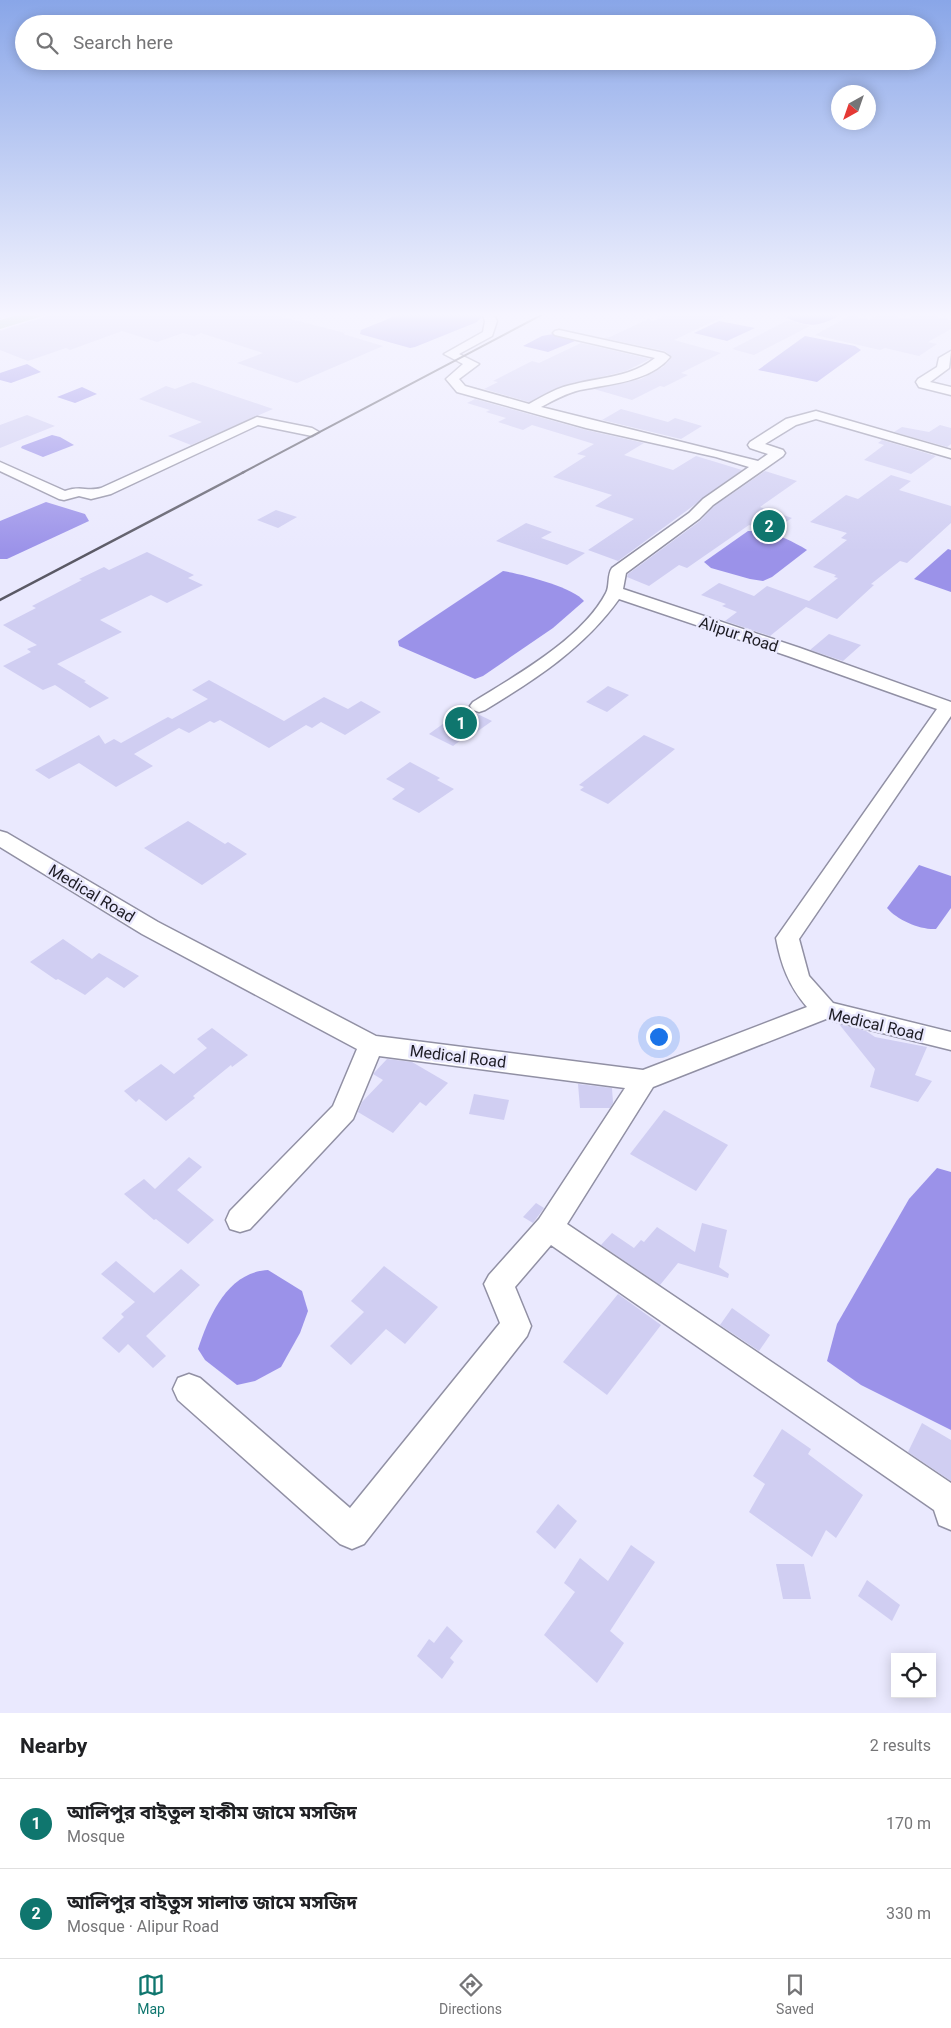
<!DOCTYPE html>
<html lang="en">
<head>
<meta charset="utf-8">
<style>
	:root { --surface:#fff; --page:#f2f2f2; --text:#202124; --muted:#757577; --line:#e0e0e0; --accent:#0f766e }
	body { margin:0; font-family:Roboto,"Noto Sans Bengali",sans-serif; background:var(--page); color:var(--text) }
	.controls { position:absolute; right:15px; bottom:15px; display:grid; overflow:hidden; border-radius:0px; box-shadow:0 2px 12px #0003 }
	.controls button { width:45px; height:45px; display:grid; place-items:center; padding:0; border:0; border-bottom:1px solid var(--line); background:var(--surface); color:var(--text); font:25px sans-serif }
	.compass { position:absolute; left:831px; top:85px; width:45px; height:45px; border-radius:50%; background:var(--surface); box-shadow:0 2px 12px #0003; rotate:220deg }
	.you { position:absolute; left:658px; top:1036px; width:18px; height:18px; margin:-12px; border:4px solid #fff; border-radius:50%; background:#1a73e8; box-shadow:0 0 0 8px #1a73e833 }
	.badge { display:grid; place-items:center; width:32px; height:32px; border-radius:50%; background:var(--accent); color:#fff; font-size:16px; font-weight:700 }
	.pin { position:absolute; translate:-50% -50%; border:2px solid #fff; box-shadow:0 1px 5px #0006 }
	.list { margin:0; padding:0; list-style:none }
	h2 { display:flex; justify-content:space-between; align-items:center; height:65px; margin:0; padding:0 20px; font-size:21px }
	h2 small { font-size:16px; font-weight:400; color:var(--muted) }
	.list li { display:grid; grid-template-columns:32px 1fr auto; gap:15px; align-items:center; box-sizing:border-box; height:90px; padding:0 20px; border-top:1px solid var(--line) }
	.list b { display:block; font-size:19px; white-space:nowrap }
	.list p { margin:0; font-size:16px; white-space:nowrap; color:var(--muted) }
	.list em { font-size:16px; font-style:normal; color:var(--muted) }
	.icon { flex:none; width:28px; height:28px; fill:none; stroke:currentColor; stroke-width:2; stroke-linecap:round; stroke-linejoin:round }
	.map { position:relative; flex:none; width:951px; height:1713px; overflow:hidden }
	.search { position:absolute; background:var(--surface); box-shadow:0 2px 12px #0003; left:15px; right:15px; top:15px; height:55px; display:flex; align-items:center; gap:12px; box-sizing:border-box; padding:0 18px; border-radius:28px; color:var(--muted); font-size:19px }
	.sheet { height:245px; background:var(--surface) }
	nav { display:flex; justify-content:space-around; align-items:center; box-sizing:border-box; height:70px; border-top:1px solid var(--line); background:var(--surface); font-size:14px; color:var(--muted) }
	nav a { display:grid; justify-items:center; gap:2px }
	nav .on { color:var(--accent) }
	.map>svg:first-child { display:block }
</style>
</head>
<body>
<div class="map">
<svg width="951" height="1713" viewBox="0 0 951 1713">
	<rect width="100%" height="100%" fill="#eae9fe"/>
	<g fill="#9b92e9">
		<polygon points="405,312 474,312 482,316 477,322 415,347 410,348 360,334 361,330"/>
		<path d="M795,312H844C823,326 811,329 787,318Z"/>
		<polygon points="719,321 755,328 727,341 694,333"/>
		<polygon points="553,334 575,341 548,352 523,346 542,336"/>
		<polygon points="805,336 855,346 861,350 817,382 758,370"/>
		<polygon points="27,364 41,372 11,383 0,380 0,373"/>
		<polygon points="82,387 97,394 75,403 57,397"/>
		<polygon points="52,435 60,437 74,445 43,457 21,448 22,446"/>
		<polygon points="46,502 85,514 89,521 7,559 0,559 0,521"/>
		<path d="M748,531C769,530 789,539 807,550L772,577L763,581L750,579L711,568L704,562Z"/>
		<polygon points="948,549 951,550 951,592 914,579"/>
		<path d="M503,571C522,574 573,587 584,601L553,628L483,676L475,679L399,646L398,641Z"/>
		<path d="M919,865L951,876V908L936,929C920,930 897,920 887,908Z"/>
		<polygon points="937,1168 951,1172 951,1430 861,1385 827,1361 837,1324 909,1199"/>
		<path d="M268,1270L302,1291L308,1311L300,1333L281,1367L255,1381L237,1385L205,1360L198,1349C209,1315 228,1272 268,1270Z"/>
	</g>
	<g fill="#d0cef2">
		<polygon points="60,312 263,312 345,333 343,334 383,346 297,383 237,363 263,353 201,333 194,336 183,333 157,342 122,331 70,350 66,348 28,361 0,350 0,331"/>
		<polygon points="673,312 733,312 674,340 721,353 681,373 688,375 664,387 660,386 632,400 594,389 641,379 663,367 672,357 665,351 603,338 610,337 648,319 653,321"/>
		<polygon points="881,313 907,319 920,313 951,320 951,329 928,342 937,344 919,356 885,348 880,350 815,335 851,315 869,320"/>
		<polygon points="788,320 810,326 754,355 732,349"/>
		<polygon points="581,343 650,359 626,371 562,386 529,402 484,389 498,382 493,381 532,361 539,363"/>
		<polygon points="193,382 273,409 191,445 168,436 202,422 139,399 166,386 175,389"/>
		<polygon points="475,399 586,430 644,443 624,455 673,470 696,456 742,470 618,561 588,550 634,519 595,506 612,495 553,477 586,456 577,454 594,444 532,425 523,430 498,422 506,418 486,412 490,410 467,403"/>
		<polygon points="621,409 668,422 675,418 702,426 681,439 602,420"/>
		<polygon points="27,415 55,426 0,448 0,425"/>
		<polygon points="940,425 951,428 951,444 947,447 894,432 902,427 929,432"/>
		<polygon points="882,440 936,456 911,474 864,460 884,445 878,443"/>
		<polygon points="765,471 797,481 760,507 792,518 771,532 749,525 687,568 679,565 649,586 627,577 628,574 700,521 714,506"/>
		<polygon points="891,475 911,481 899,490 951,506 951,523 907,563 900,561 871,584 874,585 837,619 806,607 770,636 725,621 737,612 722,606 726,604 701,595 719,583 754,596 767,586 809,601 838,578 834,577 836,575 813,567 847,540 841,538 847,533 810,522 846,495 858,499"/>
		<polygon points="276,510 297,517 278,528 257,520"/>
		<polygon points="526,523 552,532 541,538 585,553 567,565 496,541"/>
		<polygon points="147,552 194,575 188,578 203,585 167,603 151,595 100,620 122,632 57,664 86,681 84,682 109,698 90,708 55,685 43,690 3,666 31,652 27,649 37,645 3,625 36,608 32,606 82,580 79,579 104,567 109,570"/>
		<polygon points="829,634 861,645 843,661 810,650"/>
		<polygon points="209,680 284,721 324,697 348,709 361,701 381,712 345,735 321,722 312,728 306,725 269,748 220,720 214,723 210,721 189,733 179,728 134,754 153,766 116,787 79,763 49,779 35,770 99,735 105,744 114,739 121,743 168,717 172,719 208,699 192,690"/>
		<polygon points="608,686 629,695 607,712 586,702"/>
		<polygon points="465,708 492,721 468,738 465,737 453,746 429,734"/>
		<polygon points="644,735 675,749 608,804 580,790 584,787 579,785"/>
		<polygon points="410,762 440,778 437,780 454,789 419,813 392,799 405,789 386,779"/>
		<polygon points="188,821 225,844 228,842 247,854 202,885 144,848"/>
		<polygon points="63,939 92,959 99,953 139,976 124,988 107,977 85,995 58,979 56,980 30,962"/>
		<polygon points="839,1024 866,1031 875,1037 927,1047 915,1075 932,1081 918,1102 870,1087 875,1069"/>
		<polygon points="212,1028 248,1055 232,1067 231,1065 193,1096 195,1098 166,1121 139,1099 136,1102 124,1091 161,1064 174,1074 207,1048 197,1039"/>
		<polygon points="387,1059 412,1062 448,1083 426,1106 420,1102 393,1133 358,1112 362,1102 383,1080 373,1074"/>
		<polygon points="578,1084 612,1088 613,1103 610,1108 580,1108"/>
		<polygon points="474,1094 509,1100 504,1120 469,1114"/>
		<polygon points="664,1110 728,1145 696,1191 630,1154"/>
		<polygon points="189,1157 202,1167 177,1190 214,1220 188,1244 156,1219 154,1220 124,1194 144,1179 155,1189"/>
		<polygon points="536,1203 544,1208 533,1223 523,1217"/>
		<polygon points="702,1223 727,1230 719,1267 729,1274 728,1278 678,1263 660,1285 601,1245 612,1233 634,1248 641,1240 644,1242 657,1227 695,1252"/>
		<polygon points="116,1261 154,1293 181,1269 200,1285 146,1336 166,1356 153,1368 128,1344 119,1353 102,1338 124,1317 121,1314 135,1302 101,1274"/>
		<polygon points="384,1266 438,1307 405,1344 386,1329 351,1365 330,1346 364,1312 351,1301"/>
		<polygon points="618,1294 661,1325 607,1395 563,1362"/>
		<polygon points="732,1308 770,1335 759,1351 720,1325"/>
		<polygon points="922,1423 951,1440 951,1481 908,1452"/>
		<polygon points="782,1429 811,1449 808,1454 863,1495 836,1538 826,1530 812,1557 749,1512 765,1484 753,1476"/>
		<polygon points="558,1504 577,1521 555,1549 536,1532"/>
		<polygon points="631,1545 655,1562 610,1631 624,1643 597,1683 544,1635 575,1592 564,1583 580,1558 608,1581"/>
		<polygon points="776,1564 804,1564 811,1599 783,1599"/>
		<polygon points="867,1580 900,1605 892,1621 858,1596"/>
		<polygon points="447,1626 463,1641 450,1658 454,1662 442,1679 417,1656 429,1639 434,1643"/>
	</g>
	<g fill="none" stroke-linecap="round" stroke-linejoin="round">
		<defs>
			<g id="minor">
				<path d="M482,312H492L497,321L492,336L459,354L479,364L459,379L465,386L529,404C543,396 558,387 575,384C602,377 632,377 655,358L555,335L553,333L555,331L559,330L664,353L670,357C650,382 609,384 580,390C567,393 554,400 541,407L758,461L768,454L750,448L748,445L750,442L786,419L816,411L951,450V458L816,419L796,425L765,444L783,450L785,453L783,456L713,505L699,519L626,573L623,589L800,648L951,702V716L799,939L809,976L833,1003L951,1032V1050L826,1019L653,1087L567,1224L951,1483V1530L939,1525L934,1510L551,1245L515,1287L531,1326L527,1336L364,1544L352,1549L340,1544L178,1400L173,1389L178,1378L189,1374L200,1378L350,1508L500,1323L484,1284L489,1275L539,1219L625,1088L379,1056L353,1119L250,1229L240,1232L230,1229L226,1220L230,1211L333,1106L357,1049L142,934L0,847V831L7,833L158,922L376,1036L643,1070L807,1007C789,986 781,965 776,938L937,709L788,656L619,599C584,648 536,679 485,710L479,712L473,710L470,706L473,702C515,676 582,639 606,593C610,586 607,575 612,568L689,513L703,499L749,467L716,457L586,428L457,392L446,379L463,364L444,354L483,332L485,321Z"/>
				<polygon points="951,351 949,368 930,382 951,387 951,395 919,387 916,382 918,379 937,367 939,358"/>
				<path d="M257,417L312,428L319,432L312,436L258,425L111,494L91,499L79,496L64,500L59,499L0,471V462L65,491C82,485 86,492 101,488Z"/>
			</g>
			<polygon id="primary" points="27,312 48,312 46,315 0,329 0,320"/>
		</defs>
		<use href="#minor" stroke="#9190a4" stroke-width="3"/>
		<use href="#primary" stroke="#fff" stroke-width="2"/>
		<use href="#minor" fill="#fff" fill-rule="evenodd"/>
		<use href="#primary" fill="#acd7a8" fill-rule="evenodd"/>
		<polyline stroke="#5a5965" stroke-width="2" points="242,473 547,312"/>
		<polyline stroke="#5a5965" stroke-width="2.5" points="0,600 244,472"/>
	</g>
	<linearGradient id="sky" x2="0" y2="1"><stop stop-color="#89a6e8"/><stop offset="0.57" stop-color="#f6f5ff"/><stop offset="1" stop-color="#f6f5ff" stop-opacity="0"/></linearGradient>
	<rect width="951" height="552" fill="url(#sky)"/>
	<g text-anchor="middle" stroke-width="5" stroke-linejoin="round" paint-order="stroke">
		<g font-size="16" fill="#1d1c24" stroke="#eae9fe">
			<text transform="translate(739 634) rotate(18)" y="6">Alipur Road</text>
			<text transform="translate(92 893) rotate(31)" y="6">Medical Road</text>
			<text transform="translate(876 1024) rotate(13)" y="6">Medical Road</text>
			<text transform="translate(458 1056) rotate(7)" y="6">Medical Road</text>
		</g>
	</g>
</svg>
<div class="controls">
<button><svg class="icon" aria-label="locate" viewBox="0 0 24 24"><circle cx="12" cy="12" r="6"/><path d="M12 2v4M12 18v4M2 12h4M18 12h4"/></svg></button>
</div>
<svg class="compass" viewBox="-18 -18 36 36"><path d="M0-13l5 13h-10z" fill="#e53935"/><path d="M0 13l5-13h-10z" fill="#757577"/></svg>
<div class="you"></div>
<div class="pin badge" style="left:461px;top:723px">1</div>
<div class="pin badge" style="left:769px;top:526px">2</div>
<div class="search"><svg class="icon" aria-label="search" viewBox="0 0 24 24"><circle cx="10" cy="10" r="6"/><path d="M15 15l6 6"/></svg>Search here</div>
</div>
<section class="sheet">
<h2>Nearby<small>2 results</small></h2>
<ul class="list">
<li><span class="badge">1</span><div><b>আলিপুর বাইতুল হাকীম জামে মসজিদ</b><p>Mosque</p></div><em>170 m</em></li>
<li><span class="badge">2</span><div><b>আলিপুর বাইতুস সালাত জামে মসজিদ</b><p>Mosque · Alipur Road</p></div><em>330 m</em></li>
</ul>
</section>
<nav>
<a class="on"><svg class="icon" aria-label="map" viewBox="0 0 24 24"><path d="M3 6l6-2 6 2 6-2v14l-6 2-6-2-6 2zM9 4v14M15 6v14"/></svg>Map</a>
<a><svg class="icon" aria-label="directions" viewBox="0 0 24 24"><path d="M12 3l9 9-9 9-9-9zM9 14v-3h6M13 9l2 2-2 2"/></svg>Directions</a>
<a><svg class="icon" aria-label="saved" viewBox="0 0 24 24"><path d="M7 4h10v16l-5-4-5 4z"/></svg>Saved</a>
</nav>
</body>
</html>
